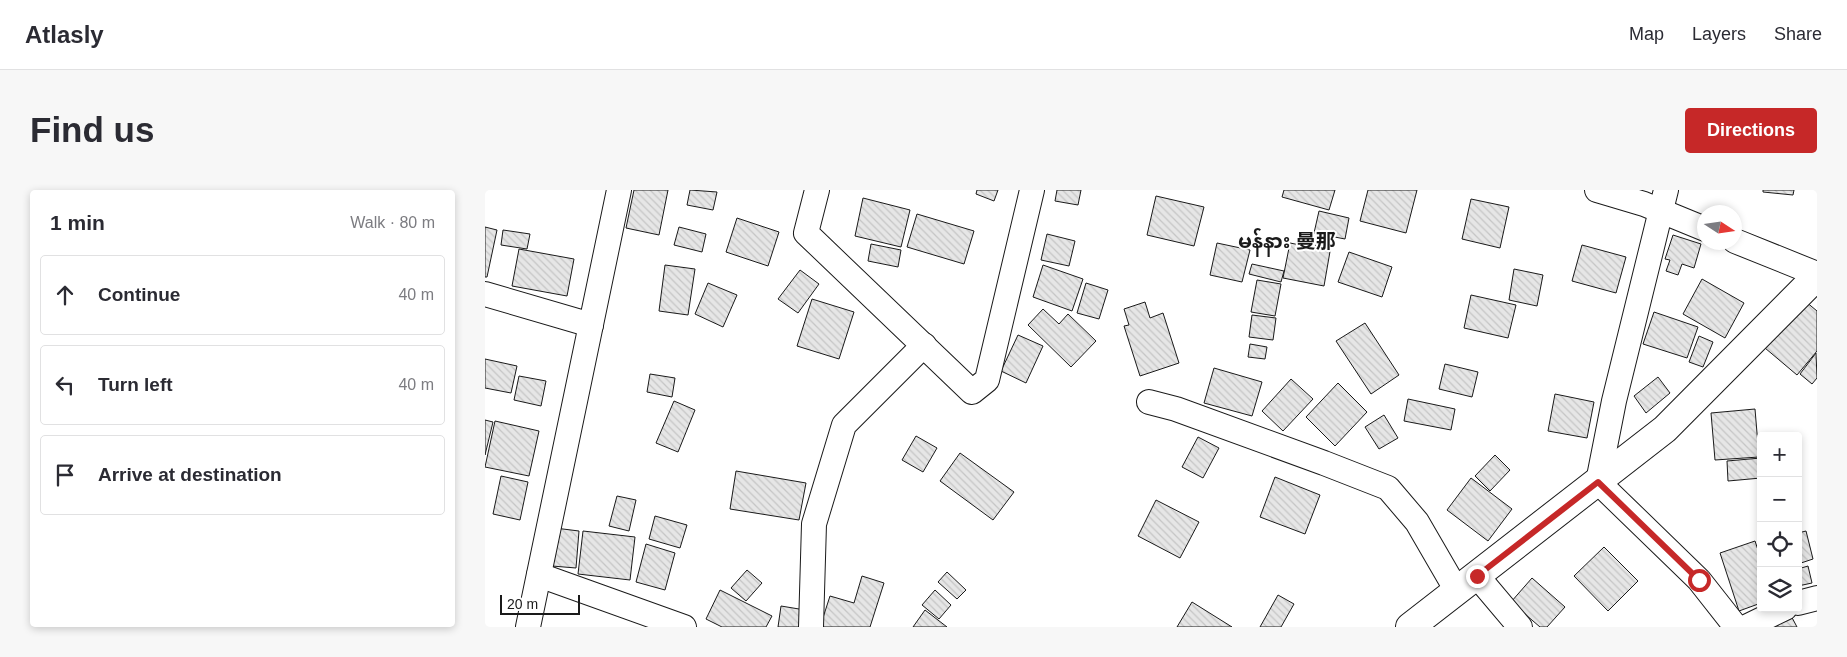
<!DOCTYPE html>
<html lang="en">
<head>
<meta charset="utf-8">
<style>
	:root { --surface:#fff; --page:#f7f7f7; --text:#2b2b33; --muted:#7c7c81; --line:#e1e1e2; --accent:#c62828 }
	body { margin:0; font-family:Arial,"Noto Sans SC","Noto Sans Myanmar",sans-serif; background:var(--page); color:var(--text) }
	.controls { position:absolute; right:15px; bottom:15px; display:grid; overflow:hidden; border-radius:5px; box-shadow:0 2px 8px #0003 }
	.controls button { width:45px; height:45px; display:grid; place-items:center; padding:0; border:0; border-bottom:1px solid var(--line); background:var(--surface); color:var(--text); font:25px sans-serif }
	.compass { position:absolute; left:1212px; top:15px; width:45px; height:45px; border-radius:50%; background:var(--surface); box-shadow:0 2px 8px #0003; rotate:102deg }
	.scale { position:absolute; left:15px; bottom:12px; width:80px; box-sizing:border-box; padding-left:5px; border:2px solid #1a1a1a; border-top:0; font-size:14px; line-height:18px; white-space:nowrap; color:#1a1a1a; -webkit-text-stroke:4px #fff; paint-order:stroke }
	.stop { position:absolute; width:15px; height:15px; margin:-11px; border:4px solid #c62828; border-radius:50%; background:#fff }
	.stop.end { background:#c62828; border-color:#fff; box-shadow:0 1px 5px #0008 }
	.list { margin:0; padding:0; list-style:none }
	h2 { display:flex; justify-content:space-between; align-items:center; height:65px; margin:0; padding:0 20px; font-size:21px }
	h2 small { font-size:16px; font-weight:400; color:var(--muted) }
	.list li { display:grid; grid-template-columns:32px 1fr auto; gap:15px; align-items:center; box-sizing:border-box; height:80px; margin:0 10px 10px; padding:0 10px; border:1px solid var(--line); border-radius:5px }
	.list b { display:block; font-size:19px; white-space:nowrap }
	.list em { font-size:16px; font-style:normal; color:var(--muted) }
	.icon { flex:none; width:28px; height:28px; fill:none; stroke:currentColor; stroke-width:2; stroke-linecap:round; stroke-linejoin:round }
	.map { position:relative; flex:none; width:1332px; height:437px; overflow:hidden; border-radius:5px }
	header { display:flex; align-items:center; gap:30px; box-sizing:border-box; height:70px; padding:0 25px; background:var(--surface); border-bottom:1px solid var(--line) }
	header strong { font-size:24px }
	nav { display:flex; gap:28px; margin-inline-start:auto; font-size:18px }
	.intro { display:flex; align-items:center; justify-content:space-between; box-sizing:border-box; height:120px; padding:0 30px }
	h1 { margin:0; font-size:35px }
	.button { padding:12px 22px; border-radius:5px; background:var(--accent); color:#fff; font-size:18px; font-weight:700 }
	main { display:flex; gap:30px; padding:0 30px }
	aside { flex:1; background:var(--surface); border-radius:5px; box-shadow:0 2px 8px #0003 }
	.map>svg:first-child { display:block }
</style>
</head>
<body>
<header>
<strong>Atlasly</strong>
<nav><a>Map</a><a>Layers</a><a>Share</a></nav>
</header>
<div class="intro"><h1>Find us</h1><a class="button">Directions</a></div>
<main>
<aside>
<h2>1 min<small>Walk · 80 m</small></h2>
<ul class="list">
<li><svg class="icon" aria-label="ahead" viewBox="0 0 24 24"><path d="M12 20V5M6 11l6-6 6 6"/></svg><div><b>Continue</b></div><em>40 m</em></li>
<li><svg class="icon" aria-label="left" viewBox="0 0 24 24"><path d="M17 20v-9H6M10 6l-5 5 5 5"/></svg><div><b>Turn left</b></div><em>40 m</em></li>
<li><svg class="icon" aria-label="arrive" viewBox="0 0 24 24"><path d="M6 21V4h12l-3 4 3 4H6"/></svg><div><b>Arrive at destination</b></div></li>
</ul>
</aside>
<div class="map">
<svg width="1332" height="437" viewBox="0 0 1332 437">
	<defs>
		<pattern id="building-back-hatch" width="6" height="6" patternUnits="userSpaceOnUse" patternTransform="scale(1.25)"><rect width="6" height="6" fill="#e6e6e6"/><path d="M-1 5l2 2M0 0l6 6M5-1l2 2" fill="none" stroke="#c5c5c5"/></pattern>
	</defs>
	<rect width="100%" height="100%" fill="#fff"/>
	<g fill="url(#building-back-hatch)" stroke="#1a1a1a">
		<polygon points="149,0 183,0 174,45 141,38"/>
		<polygon points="205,0 232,2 228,20 202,15"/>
		<polygon points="492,0 513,0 509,11 491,4"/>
		<polygon points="572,0 596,0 593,15 570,11"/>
		<polygon points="799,0 850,0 844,20 797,7"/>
		<polygon points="883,0 932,0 921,43 875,31"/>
		<polygon points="1278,0 1309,0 1308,5 1278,2"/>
		<polygon points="671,6 719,17 709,56 662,45"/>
		<polygon points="378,8 425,20 416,57 370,46"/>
		<polygon points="986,9 1024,17 1015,58 977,49"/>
		<polygon points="834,21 864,28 860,49 829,43"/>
		<polygon points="432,24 489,41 479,74 422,57"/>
		<polygon points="252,28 294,42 283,76 241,62"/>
		<polygon points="0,37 12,40 2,87 0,87"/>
		<polygon points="194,37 221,44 217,62 189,55"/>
		<polygon points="18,40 45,44 42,59 16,55"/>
		<polygon points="562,44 590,51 584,76 556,70"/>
		<polygon points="1188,45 1216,54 1209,78 1197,74 1193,85 1181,81 1185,70 1180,69"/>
		<polygon points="832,47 847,50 839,96 798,88 805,53 830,58"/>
		<polygon points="732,53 765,60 757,92 725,85"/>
		<polygon points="386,54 416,60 413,77 383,71"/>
		<polygon points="1097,55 1141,67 1131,103 1087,91"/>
		<polygon points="34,59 89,69 82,106 27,96"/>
		<polygon points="864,62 907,77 897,107 853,92"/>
		<polygon points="767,74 799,81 796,92 764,84"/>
		<polygon points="180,75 210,79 203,125 174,121"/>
		<polygon points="558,75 598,89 587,121 548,107"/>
		<polygon points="1029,79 1058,85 1052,116 1024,110"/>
		<polygon points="315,80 334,94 313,123 293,109"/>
		<polygon points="1217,89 1259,113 1240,148 1198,124"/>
		<polygon points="772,90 796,94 790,126 766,122"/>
		<polygon points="223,93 252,105 238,137 210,124"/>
		<polygon points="601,93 623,100 614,129 592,123"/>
		<polygon points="986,105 1031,115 1023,148 979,138"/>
		<polygon points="327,109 369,122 354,169 312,156"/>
		<polygon points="1320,111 1332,121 1332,161 1312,185 1280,158"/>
		<polygon points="660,112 665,128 678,123 694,173 655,186 639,136 644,135 639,119"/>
		<polygon points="558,119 574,134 583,124 611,151 586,177 543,135"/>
		<polygon points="1169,122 1213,137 1202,168 1158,154"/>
		<polygon points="767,125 791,128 788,150 764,147"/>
		<polygon points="880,133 914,185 886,204 851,151"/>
		<polygon points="533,145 558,156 541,193 516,181"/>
		<polygon points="1214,146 1228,152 1218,177 1204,172"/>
		<polygon points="765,154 782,157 780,169 763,167"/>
		<polygon points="1331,163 1332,188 1327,194 1315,184"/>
		<polygon points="0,169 32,176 26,203 0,198"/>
		<polygon points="960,174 993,182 987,207 954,199"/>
		<polygon points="729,178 777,192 767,226 719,213"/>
		<polygon points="165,184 190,188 187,207 162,202"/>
		<polygon points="34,186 61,191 56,216 29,210"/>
		<polygon points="1173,187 1185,203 1161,223 1149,206"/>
		<polygon points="806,189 828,209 798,241 777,221"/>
		<polygon points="853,193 882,222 850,256 821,227"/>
		<polygon points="1070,204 1109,212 1102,248 1063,241"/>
		<polygon points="923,209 970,219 966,240 919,231"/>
		<polygon points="189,211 210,220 193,262 171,253"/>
		<polygon points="1270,219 1274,267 1230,270 1226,223"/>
		<polygon points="899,225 913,248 894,259 880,237"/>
		<polygon points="0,230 8,232 0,265"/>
		<polygon points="10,231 54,241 44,286 0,277"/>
		<polygon points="431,246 452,258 438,282 417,270"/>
		<polygon points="713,247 734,258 718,288 697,277"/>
		<polygon points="475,263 529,302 508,330 455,291"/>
		<polygon points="1010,265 1025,280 1005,301 990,286"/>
		<polygon points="1276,268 1276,288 1243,291 1242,271"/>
		<polygon points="251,281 321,293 314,330 245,319"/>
		<polygon points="16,286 43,292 35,330 8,324"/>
		<polygon points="790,287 835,305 820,344 775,327"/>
		<polygon points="986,288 1027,319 1003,351 962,320"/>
		<polygon points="132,306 151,310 144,341 124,336"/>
		<polygon points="671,310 714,332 695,368 653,346"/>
		<polygon points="170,326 202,335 195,358 164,349"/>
		<polygon points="70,338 94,341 91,378 67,376"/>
		<polygon points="98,341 150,347 145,390 93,384"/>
		<polygon points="1321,341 1328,369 1316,373 1313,362 1313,343"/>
		<polygon points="1270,351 1276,369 1276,413 1254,421 1235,363"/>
		<polygon points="161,354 190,363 180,400 151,392"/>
		<polygon points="1119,357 1153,391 1123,421 1089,386"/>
		<polygon points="1323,376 1327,393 1313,396 1313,379"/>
		<polygon points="262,380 277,393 261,411 246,398"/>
		<polygon points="462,382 481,400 472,409 453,392"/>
		<polygon points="377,386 399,393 385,437 335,437 345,406 369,413"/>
		<polygon points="1047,388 1080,417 1062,437 1055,437 1026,412"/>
		<polygon points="235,400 287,426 281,437 237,437 221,429"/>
		<polygon points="450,400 466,415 454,429 437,415"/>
		<polygon points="793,405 809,414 796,437 775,437"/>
		<polygon points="707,412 747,437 692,437"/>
		<polygon points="296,416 320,420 317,437 293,437"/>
		<polygon points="440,420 462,437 428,437"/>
		<polygon points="1303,420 1312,437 1279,437"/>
	</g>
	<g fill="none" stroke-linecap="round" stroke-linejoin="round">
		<defs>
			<g id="minor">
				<polyline points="332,0 321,43 487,202 502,190 547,0"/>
				<polyline points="1112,0 1159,14 1220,39"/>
				<polyline points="1181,0 1129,211 1113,292 1214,390 1251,437"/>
				<polyline points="1250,51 1332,84"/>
				<polyline points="0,104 106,135"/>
				<polyline points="664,212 691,219 839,273 903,298 932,332 972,401"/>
				<polyline points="54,385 199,437"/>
				<polyline points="992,386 1035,437"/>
				<polyline points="1313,413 1332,408"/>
				<polyline points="43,437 134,0"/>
				<polyline points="326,437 329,334 359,235 439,155"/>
				<polyline points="1261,437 1300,418"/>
			</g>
			<polyline id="tertiary" points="925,437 1180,239 1332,86"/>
		</defs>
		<use href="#minor" stroke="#1a1a1a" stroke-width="26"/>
		<use href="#tertiary" stroke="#1a1a1a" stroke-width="30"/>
		<use href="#minor" stroke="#fff" stroke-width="24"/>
		<use href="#tertiary" stroke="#fff" stroke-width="28"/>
	</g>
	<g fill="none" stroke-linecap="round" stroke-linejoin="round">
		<polyline stroke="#c62828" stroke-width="6" points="992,386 1113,292 1214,390"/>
	</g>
	<g text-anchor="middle" stroke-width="4" stroke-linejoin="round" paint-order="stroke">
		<g font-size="20" font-weight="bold" fill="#1a1a1a" stroke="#fff">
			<text x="802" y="58">မန်နား 曼那</text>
		</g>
	</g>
</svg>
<div class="controls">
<button>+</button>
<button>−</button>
<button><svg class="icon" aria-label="locate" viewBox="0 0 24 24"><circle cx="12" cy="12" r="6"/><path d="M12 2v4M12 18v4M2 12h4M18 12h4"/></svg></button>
<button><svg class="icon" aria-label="layers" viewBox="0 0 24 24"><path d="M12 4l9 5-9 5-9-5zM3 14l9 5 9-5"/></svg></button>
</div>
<svg class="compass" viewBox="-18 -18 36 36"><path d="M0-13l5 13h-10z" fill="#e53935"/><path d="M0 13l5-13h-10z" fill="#7c7c81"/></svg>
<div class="scale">20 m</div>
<div class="stop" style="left:1214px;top:390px"></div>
<div class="stop end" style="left:992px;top:386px"></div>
</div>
</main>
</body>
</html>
